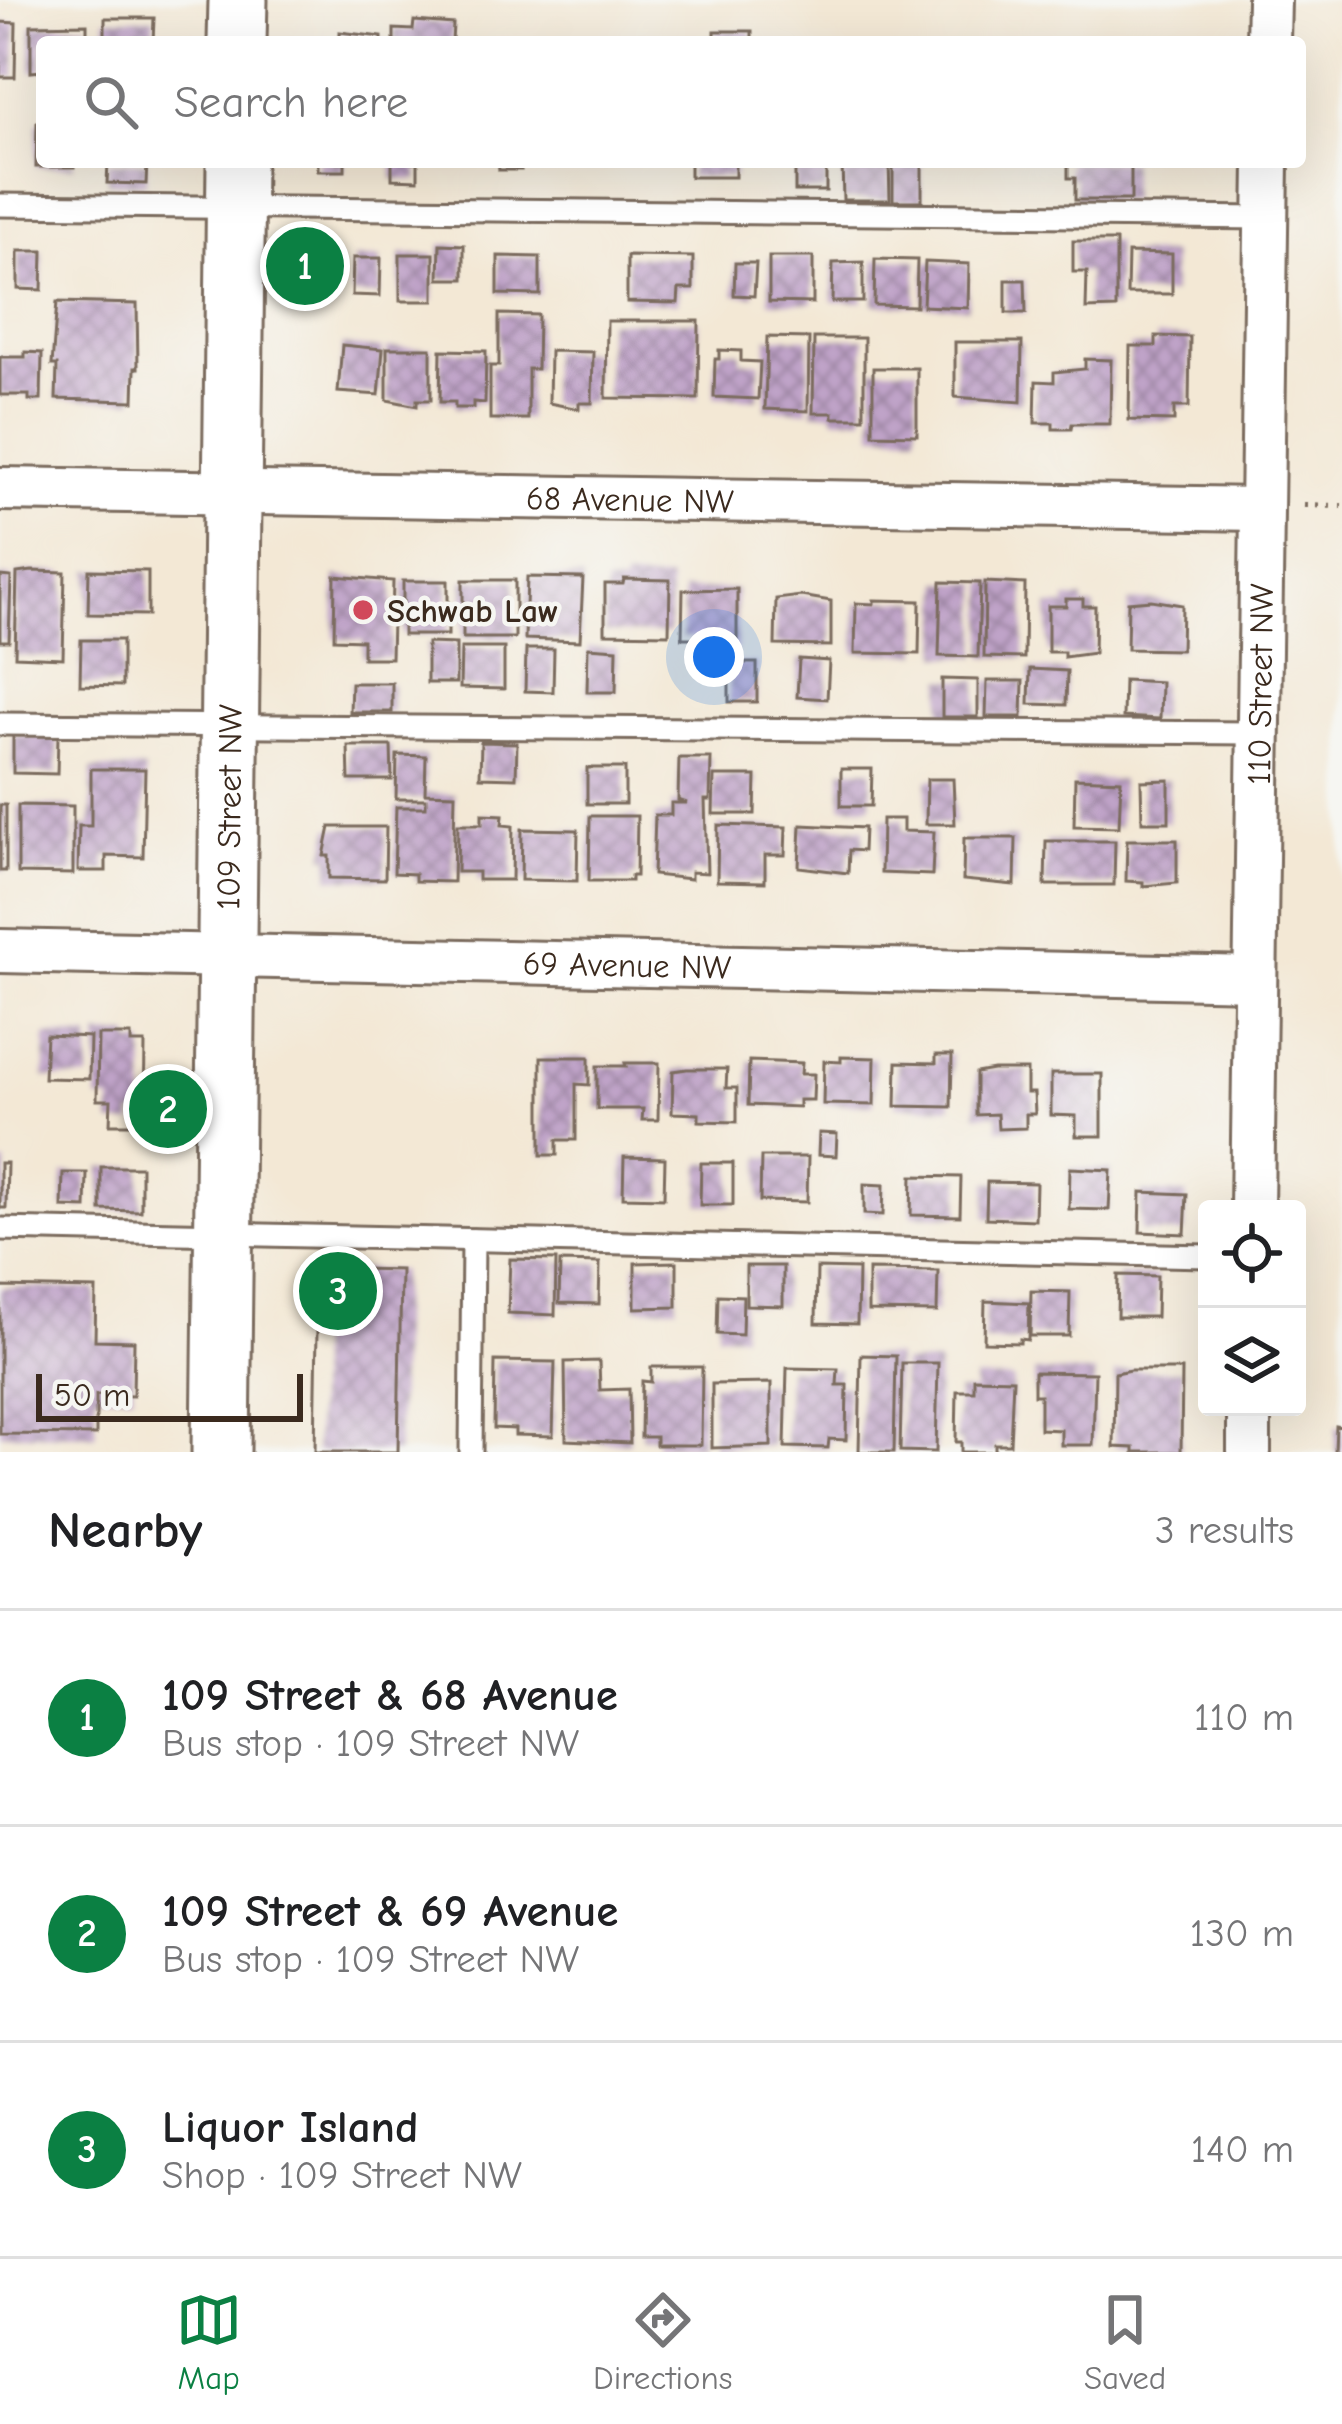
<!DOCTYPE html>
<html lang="en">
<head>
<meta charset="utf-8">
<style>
	:root { --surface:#fff; --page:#f2f2f2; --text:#202124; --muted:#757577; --line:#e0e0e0; --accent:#0b8043 }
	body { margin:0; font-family:"Comic Neue",sans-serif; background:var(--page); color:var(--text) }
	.controls { position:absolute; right:36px; bottom:36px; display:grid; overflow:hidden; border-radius:12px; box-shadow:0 12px 48px #0002 }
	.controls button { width:108px; height:108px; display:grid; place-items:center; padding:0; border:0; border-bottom:3px solid var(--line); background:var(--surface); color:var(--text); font:60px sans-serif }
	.scale { position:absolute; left:36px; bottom:30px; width:267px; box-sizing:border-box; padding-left:12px; border:6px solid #3b2a1e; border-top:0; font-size:33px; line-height:42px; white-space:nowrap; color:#3b2a1e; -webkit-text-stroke:9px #f6f6f2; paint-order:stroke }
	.you { position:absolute; left:714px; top:657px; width:42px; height:42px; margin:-30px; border:9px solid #fff; border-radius:50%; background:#1a73e8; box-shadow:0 0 0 18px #1a73e833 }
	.badge { display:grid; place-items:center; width:78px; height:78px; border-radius:50%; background:var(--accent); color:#fff; font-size:39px; font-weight:700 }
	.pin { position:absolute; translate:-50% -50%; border:6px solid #fff; box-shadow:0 3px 12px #0006 }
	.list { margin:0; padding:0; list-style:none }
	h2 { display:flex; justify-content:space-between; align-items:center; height:156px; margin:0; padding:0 48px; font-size:51px }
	h2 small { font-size:39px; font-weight:400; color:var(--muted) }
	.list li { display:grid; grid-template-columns:78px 1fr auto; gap:36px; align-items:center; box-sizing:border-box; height:216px; padding:0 48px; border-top:3px solid var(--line) }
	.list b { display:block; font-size:45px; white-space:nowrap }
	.list p { margin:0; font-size:39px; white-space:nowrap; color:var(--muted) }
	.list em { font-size:39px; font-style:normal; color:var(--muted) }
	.icon { flex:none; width:66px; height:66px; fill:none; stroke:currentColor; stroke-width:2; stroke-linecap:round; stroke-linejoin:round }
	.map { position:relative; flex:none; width:1342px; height:1452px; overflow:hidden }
	.search { position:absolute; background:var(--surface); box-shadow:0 12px 48px #0002; left:36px; right:36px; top:36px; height:132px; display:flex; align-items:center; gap:30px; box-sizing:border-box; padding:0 42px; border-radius:12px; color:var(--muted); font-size:45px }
	.sheet { height:804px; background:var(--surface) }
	nav { display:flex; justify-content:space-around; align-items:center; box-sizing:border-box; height:168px; border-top:3px solid var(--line); background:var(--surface); font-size:33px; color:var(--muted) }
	nav a { display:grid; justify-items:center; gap:6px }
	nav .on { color:var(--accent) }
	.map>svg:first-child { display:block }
</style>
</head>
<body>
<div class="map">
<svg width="1342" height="1452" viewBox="0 0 1342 1452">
	<defs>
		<pattern id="building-cross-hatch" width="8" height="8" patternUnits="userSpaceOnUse" patternTransform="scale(3)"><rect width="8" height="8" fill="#bfa3c8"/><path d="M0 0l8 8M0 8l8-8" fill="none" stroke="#9c85a2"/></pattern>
	</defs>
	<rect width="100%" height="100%" fill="#f6f6f2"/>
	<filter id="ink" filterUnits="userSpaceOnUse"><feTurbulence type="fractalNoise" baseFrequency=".00833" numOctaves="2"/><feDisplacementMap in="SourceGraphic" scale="24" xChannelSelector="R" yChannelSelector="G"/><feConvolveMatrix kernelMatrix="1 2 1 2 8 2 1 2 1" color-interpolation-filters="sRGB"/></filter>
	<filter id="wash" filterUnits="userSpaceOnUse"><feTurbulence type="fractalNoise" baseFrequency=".004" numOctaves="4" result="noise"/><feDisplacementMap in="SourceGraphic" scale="48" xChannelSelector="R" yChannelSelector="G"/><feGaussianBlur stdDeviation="2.7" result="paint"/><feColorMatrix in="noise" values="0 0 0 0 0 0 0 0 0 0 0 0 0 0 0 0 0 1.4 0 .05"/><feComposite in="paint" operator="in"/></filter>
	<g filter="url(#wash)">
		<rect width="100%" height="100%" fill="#f3e8d5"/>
		<g id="blocks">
			<g fill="url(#building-cross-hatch)">
				<polygon points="105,18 154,18 153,42 105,42"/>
				<polygon points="414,21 453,24 452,42 394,42 394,29 413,30"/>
				<polygon points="0,22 16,23 15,77 0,77"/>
				<polygon points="87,24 87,42 42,42 42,71 31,72 31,25"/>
				<rect x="715" y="31" width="37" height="11"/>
				<polygon points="340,32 382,37 382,42 340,42"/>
				<polygon points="37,123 42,123 42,162 74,162 74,167 36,167"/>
				<polygon points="108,162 147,162 146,184 107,183"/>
				<rect x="318" y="162" width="27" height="9"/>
				<polygon points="392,162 418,162 418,180 392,179"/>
				<polygon points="498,162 520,162 521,170 499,170"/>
				<rect x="690" y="162" width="45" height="15"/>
				<rect x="795" y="162" width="31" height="29"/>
				<polygon points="842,162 889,162 890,200 843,200"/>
				<rect x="893" y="162" width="29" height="39"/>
				<polygon points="1068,162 1131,162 1131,200 1075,200 1075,178 1068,178"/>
				<polygon points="1073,241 1116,241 1116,308 1086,309 1087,272 1073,272"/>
				<polygon points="440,244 464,245 464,279 439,279"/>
				<polygon points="18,251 43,251 42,290 18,289"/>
				<polygon points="1128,253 1172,254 1172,294 1127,294"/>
				<rect x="400" y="254" width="34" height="47"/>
				<polygon points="498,256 540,257 540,295 498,294"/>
				<polygon points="627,256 693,257 693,289 679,289 678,303 627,302"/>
				<polygon points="769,257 813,257 813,303 769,302"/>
				<polygon points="353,258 381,258 380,296 352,295"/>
				<polygon points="875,259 917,260 916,306 874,305"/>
				<polygon points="863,262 863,302 832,302 833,263"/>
				<polygon points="925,262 969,264 968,308 923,306"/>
				<polygon points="735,263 756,263 754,296 734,295"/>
				<polygon points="1006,280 1025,280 1026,313 1006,313"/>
				<polygon points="57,302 137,304 138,368 135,368 134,401 56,399 57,365 52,365"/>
				<polygon points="499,314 538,315 537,369 528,369 528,419 490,419 490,366 499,366"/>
				<polygon points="607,321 699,321 698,399 606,398"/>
				<polygon points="1156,336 1190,337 1189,407 1174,407 1174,421 1129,420 1130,346 1156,346"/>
				<polygon points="767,337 809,338 808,411 765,409"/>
				<polygon points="814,338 864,338 864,418 833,418 833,413 813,413"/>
				<polygon points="955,342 1022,342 1021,402 955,397"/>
				<polygon points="342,345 383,349 379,395 338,392"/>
				<polygon points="387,348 431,348 431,400 417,400 417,406 387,400"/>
				<polygon points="441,350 486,351 485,403 473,402 473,408 455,408 455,402 440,402"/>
				<polygon points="719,350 741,351 741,361 760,362 758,399 714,397 715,359 719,359"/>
				<polygon points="550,351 593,352 592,403 579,403 579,409 549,403"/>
				<polygon points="25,352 42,353 41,400 29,400 29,395 0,395 0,357 25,357"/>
				<polygon points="1085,359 1111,360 1110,424 1072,424 1071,429 1053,429 1053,423 1035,423 1036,381 1054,382 1054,372 1085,369"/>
				<polygon points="873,368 917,368 917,435 873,434"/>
				<polygon points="89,570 148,571 148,615 88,614"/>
				<polygon points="32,571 65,572 63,658 15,656 17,573"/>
				<polygon points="0,576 11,577 9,641 0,641"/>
				<polygon points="335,576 393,581 391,658 363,658 363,640 334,639"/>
				<polygon points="527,577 583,578 580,641 525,639"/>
				<polygon points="624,579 670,580 669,634 605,633 605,584 623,584"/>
				<rect x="463" y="580" width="52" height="58"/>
				<rect x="403" y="581" width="45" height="54"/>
				<polygon points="941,582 980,583 978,657 939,656"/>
				<polygon points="985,582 1025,584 1024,658 984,657"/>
				<polygon points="737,589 737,650 712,650 712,647 696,646 697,638 682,638 683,590"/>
				<polygon points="801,596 831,601 831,646 775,645 776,599"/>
				<polygon points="1066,599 1083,599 1083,606 1095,606 1094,653 1064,657 1064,652 1048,652 1048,606 1066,606"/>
				<polygon points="874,600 920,601 919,654 855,653 856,603 874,604"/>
				<polygon points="1151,600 1182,605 1181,650 1127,649 1128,602"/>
				<polygon points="81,640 122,640 122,686 80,685"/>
				<polygon points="427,643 456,644 456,683 427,683"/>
				<polygon points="588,647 617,649 616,692 587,692"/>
				<polygon points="461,648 504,648 504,689 460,688"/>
				<polygon points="526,649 554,649 553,692 525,691"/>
				<polygon points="799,659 829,661 827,699 797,697"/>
				<rect x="729" y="663" width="28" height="39"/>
				<polygon points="1030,669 1067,671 1066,705 1029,704"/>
				<polygon points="942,679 978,680 978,717 942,717"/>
				<polygon points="1124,680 1161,682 1160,719 1123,717"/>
				<polygon points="987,681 1023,681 1022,717 986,717"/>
				<polygon points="351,683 392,683 392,712 350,712"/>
				<polygon points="13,735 58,736 57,774 13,773"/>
				<polygon points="481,742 517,743 516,778 480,777"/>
				<polygon points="348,746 391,746 392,780 349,780"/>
				<polygon points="397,755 426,756 425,793 455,794 453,882 415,881 415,874 394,873 396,807 426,807 426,799 396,799"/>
				<polygon points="679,758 711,758 710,800 705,800 707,873 691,872 691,879 653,875 655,815 671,815 671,803 687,803 678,800"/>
				<rect x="587" y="768" width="38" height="36"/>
				<polygon points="91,769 145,769 143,857 106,856 106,871 78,871 79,826 91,826"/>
				<polygon points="841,769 872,769 871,806 841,806"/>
				<polygon points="714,776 756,776 755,814 713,814"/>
				<polygon points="1075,778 1121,780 1119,827 1074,826"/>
				<polygon points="927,779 953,779 955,824 926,824"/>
				<polygon points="1169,780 1169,822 1142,822 1141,781"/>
				<rect x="0" y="805" width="6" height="66"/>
				<polygon points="18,805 73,806 73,874 18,873"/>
				<polygon points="482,814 503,815 502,825 513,826 512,880 478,880 478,872 457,872 458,824 482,824"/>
				<polygon points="590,816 637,816 636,876 631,876 631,881 589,881"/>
				<polygon points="882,819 903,819 903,831 934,832 932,875 881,873"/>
				<polygon points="718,825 786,827 785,855 765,855 765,882 717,881"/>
				<polygon points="801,825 864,828 863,851 849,850 848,873 799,867"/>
				<polygon points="330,827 386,827 385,879 329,878 329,856 324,856"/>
				<polygon points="522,829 578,830 577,881 521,880"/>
				<polygon points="964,838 1016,838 1015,885 963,880"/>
				<polygon points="1127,840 1177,840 1177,883 1143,886 1143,882 1126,881"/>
				<polygon points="1046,841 1115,841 1114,885 1045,885"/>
				<polygon points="46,1035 90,1037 89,1079 44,1078"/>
				<polygon points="98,1035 131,1035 131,1043 145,1043 144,1114 132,1114 132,1124 110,1124 111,1100 97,1100"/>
				<polygon points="936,1055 952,1055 951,1107 896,1106 897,1062 936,1063"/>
				<polygon points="541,1057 589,1057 589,1085 576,1084 576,1140 557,1140 557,1155 541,1155"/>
				<polygon points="841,1057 875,1058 874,1105 823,1104 824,1061 841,1062"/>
				<polygon points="749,1061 802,1063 801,1074 814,1074 813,1100 799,1100 799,1107 748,1105"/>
				<polygon points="625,1063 659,1063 658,1120 642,1120 643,1109 597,1109 597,1066 626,1066"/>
				<polygon points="687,1069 727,1069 726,1088 737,1088 737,1122 699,1121 699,1114 672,1113 673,1071"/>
				<polygon points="993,1070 1027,1070 1027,1093 1034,1093 1035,1114 1026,1114 1026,1128 998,1129 997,1114 976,1115 976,1073"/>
				<polygon points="1051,1074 1102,1074 1102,1136 1076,1136 1076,1116 1051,1115"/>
				<polygon points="819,1133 837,1134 836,1156 818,1155"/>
				<polygon points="624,1157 665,1158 664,1198 623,1197"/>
				<polygon points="761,1157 808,1157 807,1202 760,1201"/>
				<polygon points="0,1163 7,1163 6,1208 0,1208"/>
				<polygon points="701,1163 733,1163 733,1205 700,1205"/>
				<polygon points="101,1167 141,1167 141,1211 101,1210"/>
				<polygon points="1070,1168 1111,1170 1109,1210 1069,1209"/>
				<polygon points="63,1173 87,1173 86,1208 62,1207"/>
				<polygon points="912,1176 961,1177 960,1216 911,1215"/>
				<polygon points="987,1182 1036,1183 1035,1220 986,1218"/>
				<polygon points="864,1184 884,1185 883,1215 864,1214"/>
				<polygon points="1141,1192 1187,1194 1185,1234 1140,1232"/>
				<polygon points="510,1259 556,1260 555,1315 508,1313"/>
				<polygon points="560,1262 600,1263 599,1304 559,1303"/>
				<polygon points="677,1262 677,1307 635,1308 635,1263"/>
				<polygon points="746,1266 783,1266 783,1306 746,1305"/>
				<polygon points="318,1268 401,1270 398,1452 315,1452"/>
				<polygon points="817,1268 858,1269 857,1324 816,1323"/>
				<polygon points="868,1270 938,1271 937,1312 868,1311"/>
				<polygon points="1118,1275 1157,1276 1156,1317 1117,1317"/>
				<polygon points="0,1287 96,1289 95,1340 134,1341 133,1396 96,1395 96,1435 0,1434"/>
				<polygon points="1031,1291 1070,1292 1069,1336 1030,1336"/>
				<polygon points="718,1295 743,1296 742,1335 717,1334"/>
				<polygon points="985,1301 1029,1303 1028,1340 1020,1339 1020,1343 984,1342"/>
				<polygon points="861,1355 896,1356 894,1452 859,1452"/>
				<polygon points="495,1361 555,1362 553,1436 515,1435 515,1429 494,1428"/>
				<polygon points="599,1361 600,1390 629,1389 630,1443 566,1440 565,1362"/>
				<polygon points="902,1363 938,1363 936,1452 900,1451"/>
				<polygon points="651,1367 702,1367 701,1445 656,1445 656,1437 641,1437 642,1381 651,1382"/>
				<polygon points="787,1368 838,1369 837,1385 847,1385 846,1440 829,1439 828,1448 785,1447"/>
				<polygon points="1130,1370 1182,1370 1181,1452 1134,1452 1134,1448 1114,1447 1115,1373"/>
				<polygon points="1034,1372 1095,1373 1093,1445 1061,1445 1061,1430 1040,1429 1040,1395 1034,1395"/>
				<polygon points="974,1378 1013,1379 1010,1444 995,1444 995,1452 961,1452 961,1442 956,1442 957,1391 974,1391"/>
				<polygon points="771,1383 771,1446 712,1448 712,1384"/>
				<polygon points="1336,1426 1342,1427 1342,1452 1335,1452"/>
			</g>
		</g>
	</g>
	<g filter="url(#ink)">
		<use href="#blocks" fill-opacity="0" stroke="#7b6c5e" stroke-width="3"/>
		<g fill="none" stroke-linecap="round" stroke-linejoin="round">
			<defs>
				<g id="service">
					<polyline points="0,205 1266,218"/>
					<polyline points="0,724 1257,733"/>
					<polyline points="0,1229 1207,1256"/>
					<polyline points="471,1452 473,1240"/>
				</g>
				<g id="minor">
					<polyline points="1268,42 1269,0"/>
					<path id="s1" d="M0,489L1261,509"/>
					<path id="s2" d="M0,951L1255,978"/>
					<path id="s3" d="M1252,1209L1267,162"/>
					<polyline points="1249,1452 1249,1407"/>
				</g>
				<g id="secondary">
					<polyline points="237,42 238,0"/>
					<path id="s4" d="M221,1452L236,162"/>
				</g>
			</defs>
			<use href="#service" stroke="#7b6c5e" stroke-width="27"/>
			<use href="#minor" stroke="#7b6c5e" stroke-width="48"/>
			<use href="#secondary" stroke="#7b6c5e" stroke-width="63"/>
			<polyline stroke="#7b6c5e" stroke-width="6" stroke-dasharray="3 9" stroke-linecap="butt" points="1304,505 1342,506"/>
			<use href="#service" stroke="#fff" stroke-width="21"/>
			<use href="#minor" stroke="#fff" stroke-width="42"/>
			<use href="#secondary" stroke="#fff" stroke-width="57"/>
		</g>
	</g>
	<circle fill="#d1495b" stroke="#f6f6f2" stroke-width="4.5" cx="363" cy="610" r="12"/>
	<g text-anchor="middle" stroke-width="9" stroke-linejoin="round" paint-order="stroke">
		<g font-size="33" fill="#3b2a1e" stroke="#f6f6f2">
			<text dy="12" stroke="none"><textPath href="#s1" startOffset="630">68 Avenue NW</textPath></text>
			<text dy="12" stroke="none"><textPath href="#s3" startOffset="525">110 Street NW</textPath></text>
			<text dy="12" stroke="none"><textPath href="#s4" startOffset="645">109 Street NW</textPath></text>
			<text dy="12" stroke="none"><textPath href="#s2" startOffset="627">69 Avenue NW</textPath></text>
		</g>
		<g font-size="33" font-weight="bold" fill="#3b2a1e" stroke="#f6f6f2" text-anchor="start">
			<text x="387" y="622">Schwab Law</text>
		</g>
	</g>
</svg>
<div class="controls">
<button><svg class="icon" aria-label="locate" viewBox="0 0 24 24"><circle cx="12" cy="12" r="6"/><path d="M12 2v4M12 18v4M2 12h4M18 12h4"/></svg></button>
<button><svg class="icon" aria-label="layers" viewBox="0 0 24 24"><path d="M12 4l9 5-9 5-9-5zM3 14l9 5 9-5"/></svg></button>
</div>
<div class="scale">50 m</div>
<div class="you"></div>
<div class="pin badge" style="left:305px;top:266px">1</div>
<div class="pin badge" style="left:168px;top:1109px">2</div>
<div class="pin badge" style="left:338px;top:1291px">3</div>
<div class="search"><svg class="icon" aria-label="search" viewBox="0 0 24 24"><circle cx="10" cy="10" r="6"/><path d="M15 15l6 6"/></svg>Search here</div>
</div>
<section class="sheet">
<h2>Nearby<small>3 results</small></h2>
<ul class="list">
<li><span class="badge">1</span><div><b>109 Street &amp; 68 Avenue</b><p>Bus stop · 109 Street NW</p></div><em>110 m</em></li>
<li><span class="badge">2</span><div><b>109 Street &amp; 69 Avenue</b><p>Bus stop · 109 Street NW</p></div><em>130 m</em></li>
<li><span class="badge">3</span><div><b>Liquor Island</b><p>Shop · 109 Street NW</p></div><em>140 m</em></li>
</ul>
</section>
<nav>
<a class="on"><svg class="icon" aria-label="map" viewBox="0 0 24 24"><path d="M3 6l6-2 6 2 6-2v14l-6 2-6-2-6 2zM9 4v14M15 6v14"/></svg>Map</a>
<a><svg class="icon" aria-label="directions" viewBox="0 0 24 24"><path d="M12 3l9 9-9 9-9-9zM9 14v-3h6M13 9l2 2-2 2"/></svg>Directions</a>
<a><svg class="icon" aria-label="saved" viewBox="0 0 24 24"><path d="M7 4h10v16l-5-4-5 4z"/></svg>Saved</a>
</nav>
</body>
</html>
